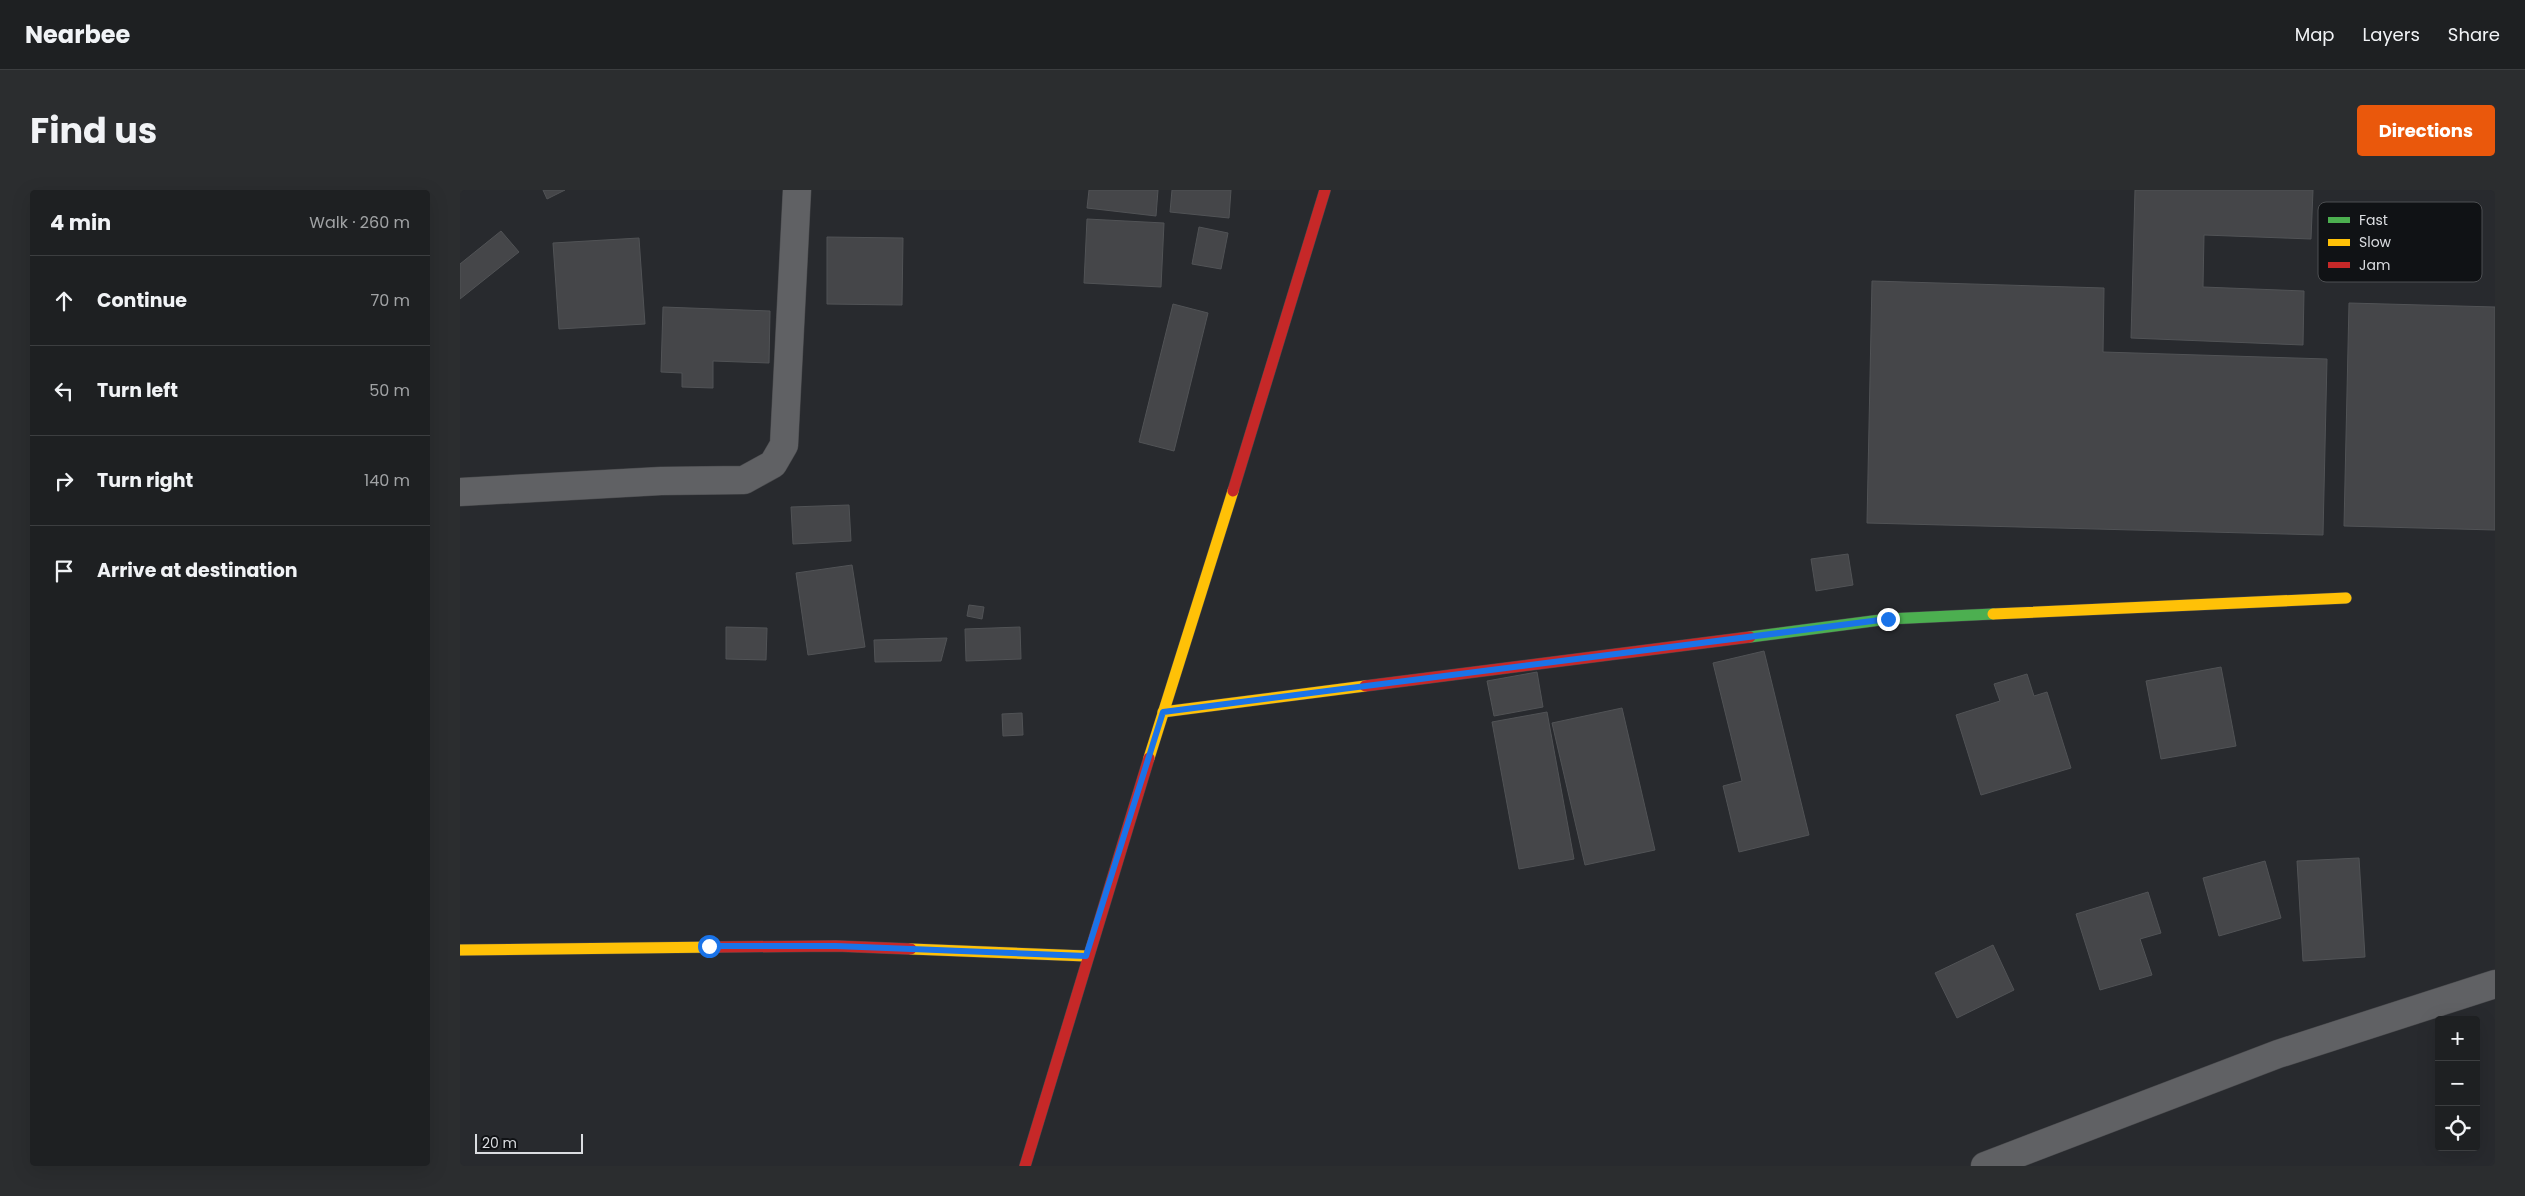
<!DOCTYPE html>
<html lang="en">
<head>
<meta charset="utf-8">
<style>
	:root { --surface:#1e2022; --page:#2b2d2f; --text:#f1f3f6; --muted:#a1a3a5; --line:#3c3e40; --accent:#ea580c }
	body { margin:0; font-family:Poppins,sans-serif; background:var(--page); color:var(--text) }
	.controls { position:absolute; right:15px; bottom:15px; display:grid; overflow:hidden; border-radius:5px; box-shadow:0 5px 20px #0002 }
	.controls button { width:45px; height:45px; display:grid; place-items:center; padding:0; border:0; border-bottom:1px solid var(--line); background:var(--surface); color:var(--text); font:25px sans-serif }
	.scale { position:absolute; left:15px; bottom:12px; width:108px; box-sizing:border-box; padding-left:5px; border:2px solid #dbdde1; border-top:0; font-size:14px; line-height:18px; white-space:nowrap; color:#dbdde1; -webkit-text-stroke:4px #101215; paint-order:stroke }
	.stop { position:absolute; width:15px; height:15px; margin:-11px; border:4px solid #1a73e8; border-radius:50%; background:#fff }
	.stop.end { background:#1a73e8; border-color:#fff; box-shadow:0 1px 5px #0008 }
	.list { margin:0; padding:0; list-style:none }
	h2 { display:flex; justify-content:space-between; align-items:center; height:65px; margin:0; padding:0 20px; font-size:21px }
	h2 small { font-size:16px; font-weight:400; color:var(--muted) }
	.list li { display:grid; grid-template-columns:32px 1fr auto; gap:15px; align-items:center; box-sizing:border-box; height:90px; padding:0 20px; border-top:1px solid var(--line) }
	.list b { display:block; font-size:19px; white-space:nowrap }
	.list em { font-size:16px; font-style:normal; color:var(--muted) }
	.icon { flex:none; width:28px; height:28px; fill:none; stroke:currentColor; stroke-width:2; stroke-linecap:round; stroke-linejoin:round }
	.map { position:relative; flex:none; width:2035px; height:976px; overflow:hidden; border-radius:5px }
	header { display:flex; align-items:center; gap:30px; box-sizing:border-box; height:70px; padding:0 25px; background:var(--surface); border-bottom:1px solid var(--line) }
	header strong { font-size:24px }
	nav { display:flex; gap:28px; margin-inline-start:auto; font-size:18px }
	.intro { display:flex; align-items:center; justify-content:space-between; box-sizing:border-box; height:120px; padding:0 30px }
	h1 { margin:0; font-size:35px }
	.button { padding:12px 22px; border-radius:5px; background:var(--accent); color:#fff; font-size:18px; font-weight:700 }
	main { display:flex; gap:30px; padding:0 30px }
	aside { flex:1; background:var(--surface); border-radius:5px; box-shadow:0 5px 20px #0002 }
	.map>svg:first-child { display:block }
</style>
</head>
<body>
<header>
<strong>Nearbee</strong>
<nav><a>Map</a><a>Layers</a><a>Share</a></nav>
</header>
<div class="intro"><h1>Find us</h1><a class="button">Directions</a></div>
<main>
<aside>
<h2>4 min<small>Walk · 260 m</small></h2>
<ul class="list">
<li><svg class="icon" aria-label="ahead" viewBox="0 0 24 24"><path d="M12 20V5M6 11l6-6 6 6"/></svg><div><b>Continue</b></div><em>70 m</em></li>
<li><svg class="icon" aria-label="left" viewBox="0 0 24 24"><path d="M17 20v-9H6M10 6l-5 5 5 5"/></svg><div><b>Turn left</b></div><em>50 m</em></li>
<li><svg class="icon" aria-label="right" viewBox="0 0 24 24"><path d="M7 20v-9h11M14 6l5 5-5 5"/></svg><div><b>Turn right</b></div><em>140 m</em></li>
<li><svg class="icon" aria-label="arrive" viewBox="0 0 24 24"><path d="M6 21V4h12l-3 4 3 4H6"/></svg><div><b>Arrive at destination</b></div></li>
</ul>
</aside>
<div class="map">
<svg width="2035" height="976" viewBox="0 0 2035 976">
	<rect width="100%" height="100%" fill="#282a2e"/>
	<g fill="#454649" stroke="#515356">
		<polygon points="83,0 105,0 87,9"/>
		<polygon points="629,0 698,0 696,26 627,18"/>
		<polygon points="712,0 771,0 769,28 710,22"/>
		<polygon points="1675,0 1853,0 1851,49 1744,45 1743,97 1844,101 1843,155 1671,148"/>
		<polygon points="627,29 704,33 701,97 624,93"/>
		<polygon points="739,37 768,43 761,79 732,74"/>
		<polygon points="41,41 59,62 0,109 0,74"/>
		<polygon points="367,47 443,48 442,115 367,114"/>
		<polygon points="179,48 185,134 99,139 93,53"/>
		<polygon points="1412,91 1644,98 1643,162 1867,169 1863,345 1407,333"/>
		<polygon points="1889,113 2035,117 2035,340 1884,336"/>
		<polygon points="713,114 748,123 714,261 679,252"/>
		<polygon points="203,117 310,121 309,173 253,171 253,198 222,197 222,183 201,182"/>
		<polygon points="389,315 391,351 333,354 331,317"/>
		<polygon points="1388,364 1393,395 1356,401 1351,369"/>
		<polygon points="392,375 405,457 348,465 336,383"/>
		<polygon points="509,415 524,417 522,429 507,426"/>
		<polygon points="266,437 307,438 306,470 266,469"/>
		<polygon points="560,437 561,469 506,471 505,439"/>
		<polygon points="487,448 481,471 415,472 414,450"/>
		<polygon points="1304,461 1349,645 1279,662 1263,596 1282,591 1253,473"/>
		<polygon points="1761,477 1776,556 1701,569 1686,491"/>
		<polygon points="1077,482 1083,517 1034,526 1027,491"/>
		<polygon points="1567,484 1574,506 1587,502 1611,578 1521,605 1496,525 1540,511 1534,494"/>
		<polygon points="1162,518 1195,660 1125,675 1092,533"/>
		<polygon points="1087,522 1114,669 1059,679 1032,532"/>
		<polygon points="562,523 563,545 543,546 542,524"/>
		<polygon points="1899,668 1905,767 1843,771 1837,671"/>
		<polygon points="1805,671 1821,728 1759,746 1743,688"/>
		<polygon points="1688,702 1701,743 1680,749 1692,785 1640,800 1616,724"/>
		<polygon points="1533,755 1554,800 1497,828 1475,783"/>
	</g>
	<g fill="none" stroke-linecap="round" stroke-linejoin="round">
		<defs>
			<g id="street">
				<polyline points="0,302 201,291 284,290 313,274 324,255 337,0"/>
				<polyline points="1525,976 1818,864 2035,794"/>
			</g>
			<polyline id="fast" points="1290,447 1428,429 1533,424"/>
			<g id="slow">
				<polyline points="1533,424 1886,408"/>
				<polyline points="703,522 905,496"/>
				<polyline points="689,568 773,301"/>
				<polyline points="451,759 626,766"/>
				<polyline points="0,760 258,757"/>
			</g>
			<g id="jam">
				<polyline points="773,301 865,0"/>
				<polyline points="905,496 1290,447"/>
				<polyline points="258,757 376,756 451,759"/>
				<polyline points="565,976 689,568"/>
			</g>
		</defs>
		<use href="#street" stroke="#46474a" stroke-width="29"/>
		<use href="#fast" stroke="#46474a" stroke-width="12"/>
		<use href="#slow" stroke="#46474a" stroke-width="12"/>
		<use href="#jam" stroke="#46474a" stroke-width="12"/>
		<use href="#street" stroke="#606164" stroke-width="28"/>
		<use href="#fast" stroke="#4caf50" stroke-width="11"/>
		<use href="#slow" stroke="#ffc107" stroke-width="11"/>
		<use href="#jam" stroke="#c62828" stroke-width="11"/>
	</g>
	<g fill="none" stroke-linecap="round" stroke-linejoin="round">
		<polyline stroke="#1a73e8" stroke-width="6" points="249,756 376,756 626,766 703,522 1428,429"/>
	</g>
	<rect x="1858" y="12" width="164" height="80" rx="8" fill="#101215" stroke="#4d4f52" stroke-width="1"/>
	<rect x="1868" y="27" width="22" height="6" fill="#4caf50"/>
	<rect x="1868" y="49" width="22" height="7" fill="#ffc107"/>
	<rect x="1868" y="72" width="22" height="6" fill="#c62828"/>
	<g font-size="14" fill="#dbdde1">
		<text x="1899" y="35">Fast</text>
		<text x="1899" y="57">Slow</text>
		<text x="1899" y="80">Jam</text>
	</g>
</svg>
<div class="controls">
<button>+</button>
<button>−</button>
<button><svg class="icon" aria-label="locate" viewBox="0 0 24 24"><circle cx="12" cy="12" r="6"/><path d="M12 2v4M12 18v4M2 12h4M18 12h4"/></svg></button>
</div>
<div class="scale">20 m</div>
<div class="stop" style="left:249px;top:756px"></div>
<div class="stop end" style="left:1428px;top:429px"></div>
</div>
</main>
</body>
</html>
